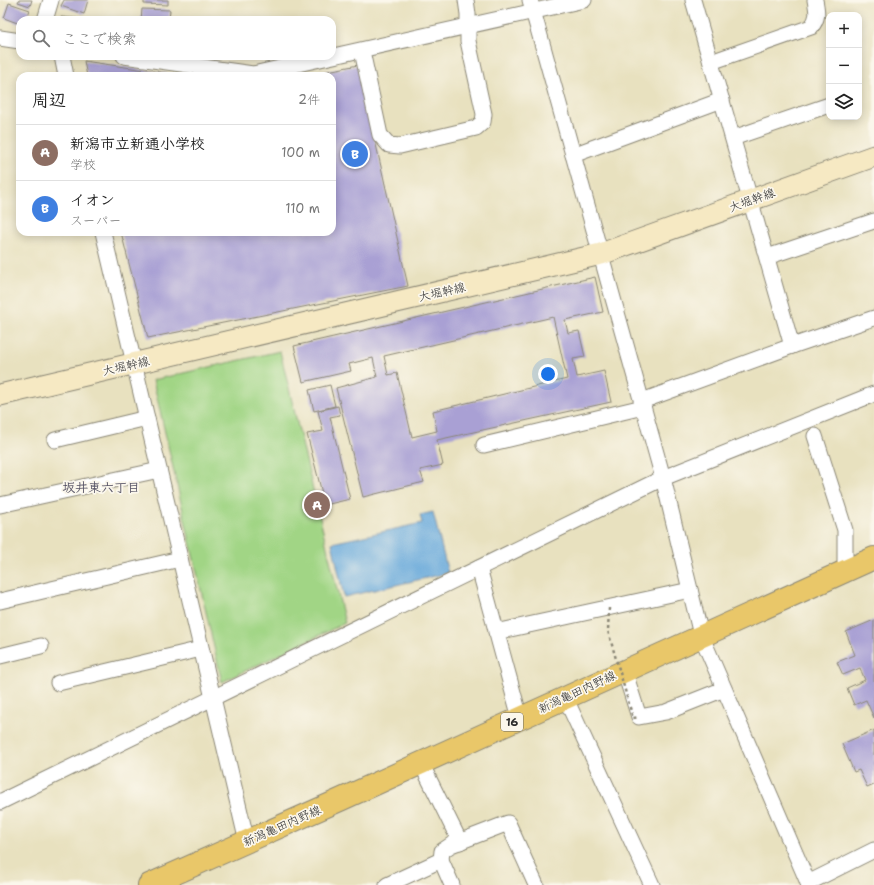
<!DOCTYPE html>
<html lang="ja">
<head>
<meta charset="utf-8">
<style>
	:root { --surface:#fff; --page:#f2f2f2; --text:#222; --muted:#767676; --line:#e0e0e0; --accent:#d1495b }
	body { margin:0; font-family:"Shantell Sans","Klee One",sans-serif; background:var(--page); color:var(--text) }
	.controls { position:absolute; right:12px; top:12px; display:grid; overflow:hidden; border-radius:8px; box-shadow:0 2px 10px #0003 }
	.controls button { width:36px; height:36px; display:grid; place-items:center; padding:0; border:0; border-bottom:1px solid var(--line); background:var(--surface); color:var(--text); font:20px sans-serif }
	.you { position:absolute; left:548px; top:374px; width:14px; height:14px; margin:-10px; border:3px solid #fff; border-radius:50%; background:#1a73e8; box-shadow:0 0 0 6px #1a73e833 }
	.badge { display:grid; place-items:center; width:26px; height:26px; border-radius:50%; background:var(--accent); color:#fff; font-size:13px; font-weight:700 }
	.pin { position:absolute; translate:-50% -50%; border:2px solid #fff; box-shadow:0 1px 4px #0006 }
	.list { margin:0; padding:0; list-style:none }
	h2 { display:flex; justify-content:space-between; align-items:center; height:52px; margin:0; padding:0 16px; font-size:17px }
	h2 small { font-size:13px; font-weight:400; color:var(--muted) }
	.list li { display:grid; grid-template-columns:26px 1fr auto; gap:12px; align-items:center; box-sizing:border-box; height:56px; padding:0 16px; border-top:1px solid var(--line) }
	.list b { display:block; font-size:15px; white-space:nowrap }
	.list p { margin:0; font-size:13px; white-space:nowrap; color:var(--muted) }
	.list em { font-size:13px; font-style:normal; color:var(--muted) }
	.icon { flex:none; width:22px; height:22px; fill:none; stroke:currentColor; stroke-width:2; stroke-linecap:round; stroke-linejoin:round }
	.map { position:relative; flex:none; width:874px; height:885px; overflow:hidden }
	.search { position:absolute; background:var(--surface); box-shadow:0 2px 10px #0003; left:16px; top:16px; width:320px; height:44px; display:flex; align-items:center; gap:10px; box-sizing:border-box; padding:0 14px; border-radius:12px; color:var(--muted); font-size:15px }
	.panel { position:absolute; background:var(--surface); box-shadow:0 2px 10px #0003; left:16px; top:72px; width:320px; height:164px; border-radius:12px }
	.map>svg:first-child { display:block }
</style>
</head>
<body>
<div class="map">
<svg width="874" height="885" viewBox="0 0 874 885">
	<rect width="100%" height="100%" fill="#fbf7ec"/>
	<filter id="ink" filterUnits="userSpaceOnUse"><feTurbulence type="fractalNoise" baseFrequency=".025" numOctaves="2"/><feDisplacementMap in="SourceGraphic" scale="8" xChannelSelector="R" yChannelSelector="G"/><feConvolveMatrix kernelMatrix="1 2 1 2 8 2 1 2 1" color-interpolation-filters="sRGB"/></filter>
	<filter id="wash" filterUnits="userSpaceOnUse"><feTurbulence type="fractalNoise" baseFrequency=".012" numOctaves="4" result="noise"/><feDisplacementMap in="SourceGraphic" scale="16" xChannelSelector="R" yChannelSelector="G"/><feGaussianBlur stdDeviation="0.9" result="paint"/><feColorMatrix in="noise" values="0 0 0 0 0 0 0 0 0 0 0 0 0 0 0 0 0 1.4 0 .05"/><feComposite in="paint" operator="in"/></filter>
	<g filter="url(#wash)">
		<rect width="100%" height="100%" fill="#e8e1bf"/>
		<polygon fill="#a1d585" stroke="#668058" points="280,351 345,623 222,682 153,380"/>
		<polygon fill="#66a8da" stroke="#486a82" points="433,512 448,573 344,597 332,543 422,523 420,515"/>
		<g id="blocks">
			<g fill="#a9a0d4" fill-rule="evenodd">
				<polygon points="19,0 32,0 30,6 18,2"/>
				<polygon points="64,0 88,0 84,14 61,6"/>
				<polygon points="144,0 168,0 168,5 144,4"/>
				<polygon points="9,3 30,10 26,20 20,20 20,24 4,18"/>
				<polygon points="142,9 170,10 169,20 141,20"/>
				<polygon points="61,17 84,19 83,20 61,20"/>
				<polygon points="84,61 179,75 179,76 87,76"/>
				<polygon points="358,65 408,286 148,338 121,232 332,232 332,76 307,75"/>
				<path d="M595,277L603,312L565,320L568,333L579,331L585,357L573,359L577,377L604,371L611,402L437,440L443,465L420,470L424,482L363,497L336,388L377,377L373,358L349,364L351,371L303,382L294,346ZM553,317L567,379L433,411L437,431L412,437L397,373L388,375L384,356Z"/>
				<polygon points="330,385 335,406 314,411 309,390"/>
				<polygon points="338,406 340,415 330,417 350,499 325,505 307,434 323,431 318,411"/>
				<polygon points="874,620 874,718 866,700 854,705 847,688 865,680 860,668 843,675 837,662 855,655 846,632"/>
				<polygon points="874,730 874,784 867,787 859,770 854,772 842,744"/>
			</g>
		</g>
	</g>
	<g filter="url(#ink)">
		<use href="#blocks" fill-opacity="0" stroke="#8a8675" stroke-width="1"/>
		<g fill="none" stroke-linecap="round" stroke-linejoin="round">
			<defs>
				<g id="street">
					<polyline points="530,0 663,478 701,635 809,885"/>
					<polyline points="693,0 792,346 874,318"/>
					<polyline points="45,20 51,0"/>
					<polyline points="0,38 20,41"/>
					<polyline points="362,51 380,135 389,145 400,146 476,128 483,122 484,114 468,41 468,14 466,0"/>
					<polyline points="62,56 66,76"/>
					<polyline points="124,56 253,74 584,0"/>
					<path d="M711,62L811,27C819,18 817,11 815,0"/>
					<polyline points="733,138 829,105"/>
					<polyline points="573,155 722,100"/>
					<polyline points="103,232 247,842"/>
					<polyline points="767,257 874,221"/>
					<polyline points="642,401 792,346"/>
					<polyline points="815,436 845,530 845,571"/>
					<polyline points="55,440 147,418"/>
					<polyline points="484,445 643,407"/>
					<polyline points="0,505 159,470"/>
					<polyline points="479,568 520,718"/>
					<polyline points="0,601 180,559"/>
					<polyline points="496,632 690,590"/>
					<polyline points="0,656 41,646"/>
					<polyline points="624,670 639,717 666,712 724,689"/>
					<polyline points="58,683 201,649"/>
					<polyline points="565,697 652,885"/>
					<polyline points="421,763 460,842"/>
					<polyline points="0,802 663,478 874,394"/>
					<polyline points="441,860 442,851 451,845 508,823 536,885"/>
					<polyline points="808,883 874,850"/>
					<polyline points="387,885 441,860 452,885"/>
				</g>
				<polyline id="secondary" points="0,395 601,254 874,156"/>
				<polyline id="primary" points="149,885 342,799 874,558"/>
			</defs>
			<use href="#street" stroke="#8a8675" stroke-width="17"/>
			<use href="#secondary" stroke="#8a8675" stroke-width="23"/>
			<use href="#primary" stroke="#8a8675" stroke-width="24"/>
			<use href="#street" stroke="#fff" stroke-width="15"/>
			<use href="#secondary" stroke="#f6e9c3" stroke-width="21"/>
			<use href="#primary" stroke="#e9c769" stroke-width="22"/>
			<polyline stroke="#8a8675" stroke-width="2.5" stroke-dasharray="3 3" stroke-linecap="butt" points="609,608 608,631 633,718 639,717"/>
		</g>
	</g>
	<g text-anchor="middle" stroke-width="3.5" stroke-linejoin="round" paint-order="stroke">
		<rect fill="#fbf7ec" stroke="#696865" stroke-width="1" x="501" y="713" width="22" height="18" rx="3"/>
		<g font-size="11" font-weight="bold" fill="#2b2b2b">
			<text x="512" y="726">16</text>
		</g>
		<g font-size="12" fill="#2b2b2b" stroke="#fbf7ec">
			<text transform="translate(752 200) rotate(-20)" y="4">大堀幹線</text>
			<text transform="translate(442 292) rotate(-13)" y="4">大堀幹線</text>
			<text transform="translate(126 366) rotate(-13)" y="4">大堀幹線</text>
			<text transform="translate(577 692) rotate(-25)" y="4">新潟亀田内野線</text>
			<text transform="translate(282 826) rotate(-24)" y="4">新潟亀田内野線</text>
		</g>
		<g font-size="13" font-weight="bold" fill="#575466" stroke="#fbf7ec">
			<text x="101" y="492">坂井東六丁目</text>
		</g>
	</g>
</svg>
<div class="controls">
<button>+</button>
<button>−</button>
<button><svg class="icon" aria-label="layers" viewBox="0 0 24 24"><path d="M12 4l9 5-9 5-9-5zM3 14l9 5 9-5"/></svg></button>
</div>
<div class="you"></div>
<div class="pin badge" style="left:317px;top:505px;background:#8d6e63">A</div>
<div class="pin badge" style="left:355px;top:154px;background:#3f7fe0">B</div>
<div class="search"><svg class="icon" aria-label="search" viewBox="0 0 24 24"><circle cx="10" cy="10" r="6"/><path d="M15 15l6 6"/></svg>ここで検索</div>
<section class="panel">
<h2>周辺<small>2件</small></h2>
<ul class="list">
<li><span class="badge" style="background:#8d6e63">A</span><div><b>新潟市立新通小学校</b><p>学校</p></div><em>100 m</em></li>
<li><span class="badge" style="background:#3f7fe0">B</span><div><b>イオン</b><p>スーパー</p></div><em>110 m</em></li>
</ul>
</section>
</div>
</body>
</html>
